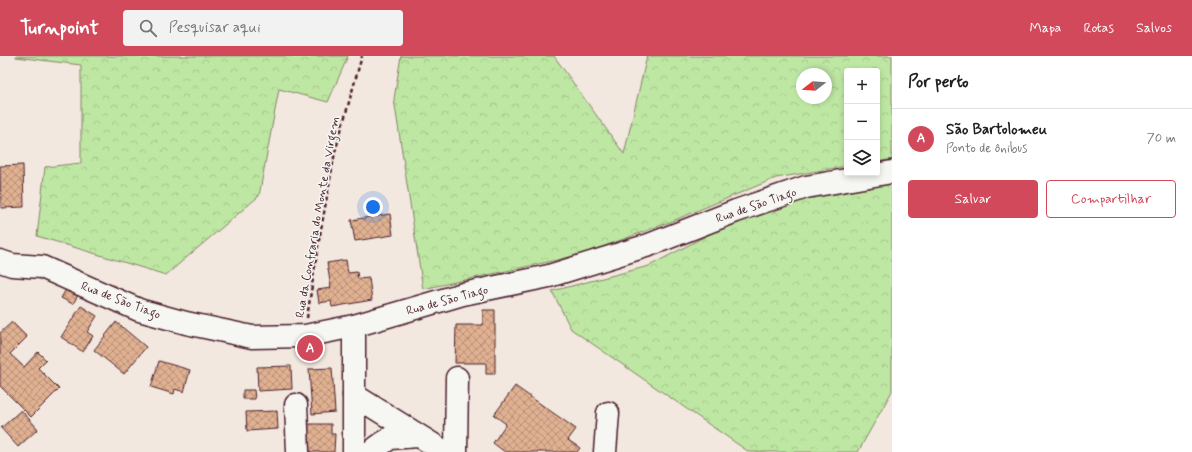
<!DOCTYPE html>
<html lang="pt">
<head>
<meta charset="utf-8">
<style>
	:root { --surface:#fff; --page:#f2f2f2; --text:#202124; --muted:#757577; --line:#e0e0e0; --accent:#d1495b }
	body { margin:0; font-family:Mynerve,sans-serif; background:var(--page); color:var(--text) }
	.controls { position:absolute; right:12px; top:12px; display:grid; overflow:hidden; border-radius:4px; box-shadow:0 2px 6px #0003 }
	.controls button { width:36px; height:36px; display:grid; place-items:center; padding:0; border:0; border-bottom:1px solid var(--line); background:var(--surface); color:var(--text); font:20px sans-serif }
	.compass { position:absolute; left:796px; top:12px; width:36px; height:36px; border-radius:50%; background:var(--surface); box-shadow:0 2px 6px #0003; rotate:253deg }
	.you { position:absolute; left:373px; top:151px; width:14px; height:14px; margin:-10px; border:3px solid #fff; border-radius:50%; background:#1a73e8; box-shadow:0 0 0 6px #1a73e833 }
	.badge { display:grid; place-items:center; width:26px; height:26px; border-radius:50%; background:var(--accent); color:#fff; font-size:13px; font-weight:700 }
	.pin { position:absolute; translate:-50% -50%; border:2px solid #fff; box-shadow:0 1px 4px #0006 }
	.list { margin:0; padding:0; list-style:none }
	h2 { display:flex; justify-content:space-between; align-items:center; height:52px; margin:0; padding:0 16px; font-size:17px }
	h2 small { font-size:13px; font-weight:400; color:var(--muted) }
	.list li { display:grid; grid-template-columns:26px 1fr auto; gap:12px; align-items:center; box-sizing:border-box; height:60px; padding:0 16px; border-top:1px solid var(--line) }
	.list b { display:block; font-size:15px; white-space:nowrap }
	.list p { margin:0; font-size:13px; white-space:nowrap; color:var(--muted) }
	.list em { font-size:13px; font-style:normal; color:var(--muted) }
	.actions { display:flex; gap:8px; padding:12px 16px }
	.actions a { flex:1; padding:9px 0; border:1px solid var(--accent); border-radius:4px; text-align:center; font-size:14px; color:var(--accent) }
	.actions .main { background:var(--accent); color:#fff }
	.icon { flex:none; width:22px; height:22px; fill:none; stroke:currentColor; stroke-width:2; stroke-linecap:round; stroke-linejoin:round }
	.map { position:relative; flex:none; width:892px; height:396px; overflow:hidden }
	header { display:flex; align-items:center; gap:24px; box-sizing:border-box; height:56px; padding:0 20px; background:var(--accent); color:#fff }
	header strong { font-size:19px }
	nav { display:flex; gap:22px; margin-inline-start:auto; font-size:14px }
	.search { width:280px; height:36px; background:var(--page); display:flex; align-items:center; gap:10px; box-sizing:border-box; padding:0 14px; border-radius:4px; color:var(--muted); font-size:15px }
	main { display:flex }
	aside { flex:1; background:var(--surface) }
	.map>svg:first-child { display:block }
</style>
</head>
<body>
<header>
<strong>Turnpoint</strong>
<div class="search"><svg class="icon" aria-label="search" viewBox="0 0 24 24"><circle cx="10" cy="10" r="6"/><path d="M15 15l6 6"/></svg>Pesquisar aqui</div>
<nav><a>Mapa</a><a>Rotas</a><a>Salvos</a></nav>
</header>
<main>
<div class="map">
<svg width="892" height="396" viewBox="0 0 892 396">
	<defs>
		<pattern id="forest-crowns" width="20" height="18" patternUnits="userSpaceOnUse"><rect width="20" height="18" fill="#bee7a3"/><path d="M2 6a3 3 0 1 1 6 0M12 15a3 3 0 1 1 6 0" fill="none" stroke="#a5c68c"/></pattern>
		<pattern id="building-cross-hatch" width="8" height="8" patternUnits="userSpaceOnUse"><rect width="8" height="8" fill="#e0b191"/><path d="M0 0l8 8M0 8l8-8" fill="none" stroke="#b88f77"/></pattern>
	</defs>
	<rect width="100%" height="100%" fill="#f2e8df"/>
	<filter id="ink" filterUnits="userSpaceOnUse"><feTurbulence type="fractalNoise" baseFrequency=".025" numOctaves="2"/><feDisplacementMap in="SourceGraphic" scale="8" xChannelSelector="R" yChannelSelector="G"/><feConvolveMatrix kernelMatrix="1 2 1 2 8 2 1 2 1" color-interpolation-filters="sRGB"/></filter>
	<g filter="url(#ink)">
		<g fill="url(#forest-crowns)" stroke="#848367" fill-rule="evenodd">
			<polygon points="16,0 348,0 328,46 279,33 259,140 166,219 37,180 45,111 81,107 81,9 16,1"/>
			<path d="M401,0H554L624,98L647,0H892V103L877,106V15H847V110L776,122L670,166L580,199L423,233L394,43ZM802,18H826V42H802Z"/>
			<polygon points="892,123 892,335 858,396 749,396 571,273 552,235 649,210 755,154"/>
		</g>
		<g fill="url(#building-cross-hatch)" stroke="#4a1f2b">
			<polygon points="23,109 24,151 1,152 0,110"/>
			<polygon points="390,158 393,179 355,185 351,164"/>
			<polygon points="346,204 348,217 357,216 358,223 369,222 372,244 332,251 331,245 319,247 317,234 331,232 327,207"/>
			<polygon points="68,230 79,237 73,248 61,242"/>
			<polygon points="81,250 97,260 87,276 93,280 83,296 61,281"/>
			<polygon points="483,254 495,254 495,318 486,318 486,307 455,307 456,269 483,269"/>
			<polygon points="12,266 27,281 10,298 24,311 38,296 46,304 38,312 59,333 31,361 0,330 0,277"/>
			<polygon points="116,266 146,291 124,318 94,294"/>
			<polygon points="159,305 190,314 184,336 175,333 174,338 151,331"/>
			<polygon points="291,310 292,333 258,335 257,311"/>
			<polygon points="332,312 335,356 312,358 309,313"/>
			<polygon points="515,330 576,373 568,384 580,392 577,396 505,396 493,387 506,368 494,359"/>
			<polygon points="243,334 254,334 255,343 243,343"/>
			<polygon points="21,354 38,373 18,391 1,372"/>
			<polygon points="277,355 278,373 247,375 246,356"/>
			<polygon points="306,368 331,368 331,378 335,378 334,396 306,396"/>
		</g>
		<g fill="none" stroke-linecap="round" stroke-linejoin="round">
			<defs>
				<g id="minor">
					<polyline points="0,205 12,209 42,211 139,254 186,267 252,281 305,280 354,270 463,238 549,220 649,189 736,155 806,131 892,116"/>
					<polyline points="354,339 445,396"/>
					<polyline points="296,349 298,396"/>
					<polyline points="354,396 354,270"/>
					<polyline points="371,396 376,392 390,382 418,380"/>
					<polyline points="456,396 457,322"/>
					<polyline points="605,396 608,357"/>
				</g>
			</defs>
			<use href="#minor" stroke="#4a1f2b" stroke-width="25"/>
			<polyline stroke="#4a1f2b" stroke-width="2.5" stroke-dasharray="4 3" stroke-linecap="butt" points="307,262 318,190 335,96 362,0"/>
			<use href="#minor" stroke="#f6f6f2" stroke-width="22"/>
		</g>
	</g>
	<g text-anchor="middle" stroke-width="3" stroke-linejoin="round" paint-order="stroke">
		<g font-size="12" fill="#4a1f2b" stroke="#f6f6f2">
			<text transform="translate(756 149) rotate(-19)" y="4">Rua de São Tiago</text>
			<text transform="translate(317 161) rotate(-80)" y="4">Rua da Confraria do Monte da Virgem</text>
			<text transform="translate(121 244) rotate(21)" y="4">Rua de São Tiago</text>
			<text transform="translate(447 244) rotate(-15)" y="4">Rua de São Tiago</text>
		</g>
	</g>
</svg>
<div class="controls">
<button>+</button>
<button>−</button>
<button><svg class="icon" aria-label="layers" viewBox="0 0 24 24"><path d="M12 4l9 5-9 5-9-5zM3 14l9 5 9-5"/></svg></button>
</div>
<svg class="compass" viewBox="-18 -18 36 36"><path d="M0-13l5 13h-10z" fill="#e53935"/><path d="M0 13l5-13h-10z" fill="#757577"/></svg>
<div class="you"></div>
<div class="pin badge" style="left:310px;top:292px">A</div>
</div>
<aside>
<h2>Por perto<small></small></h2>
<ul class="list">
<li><span class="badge">A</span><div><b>São Bartolomeu</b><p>Ponto de ônibus</p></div><em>70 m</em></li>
</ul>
<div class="actions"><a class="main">Salvar</a><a>Compartilhar</a></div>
</aside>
</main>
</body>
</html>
